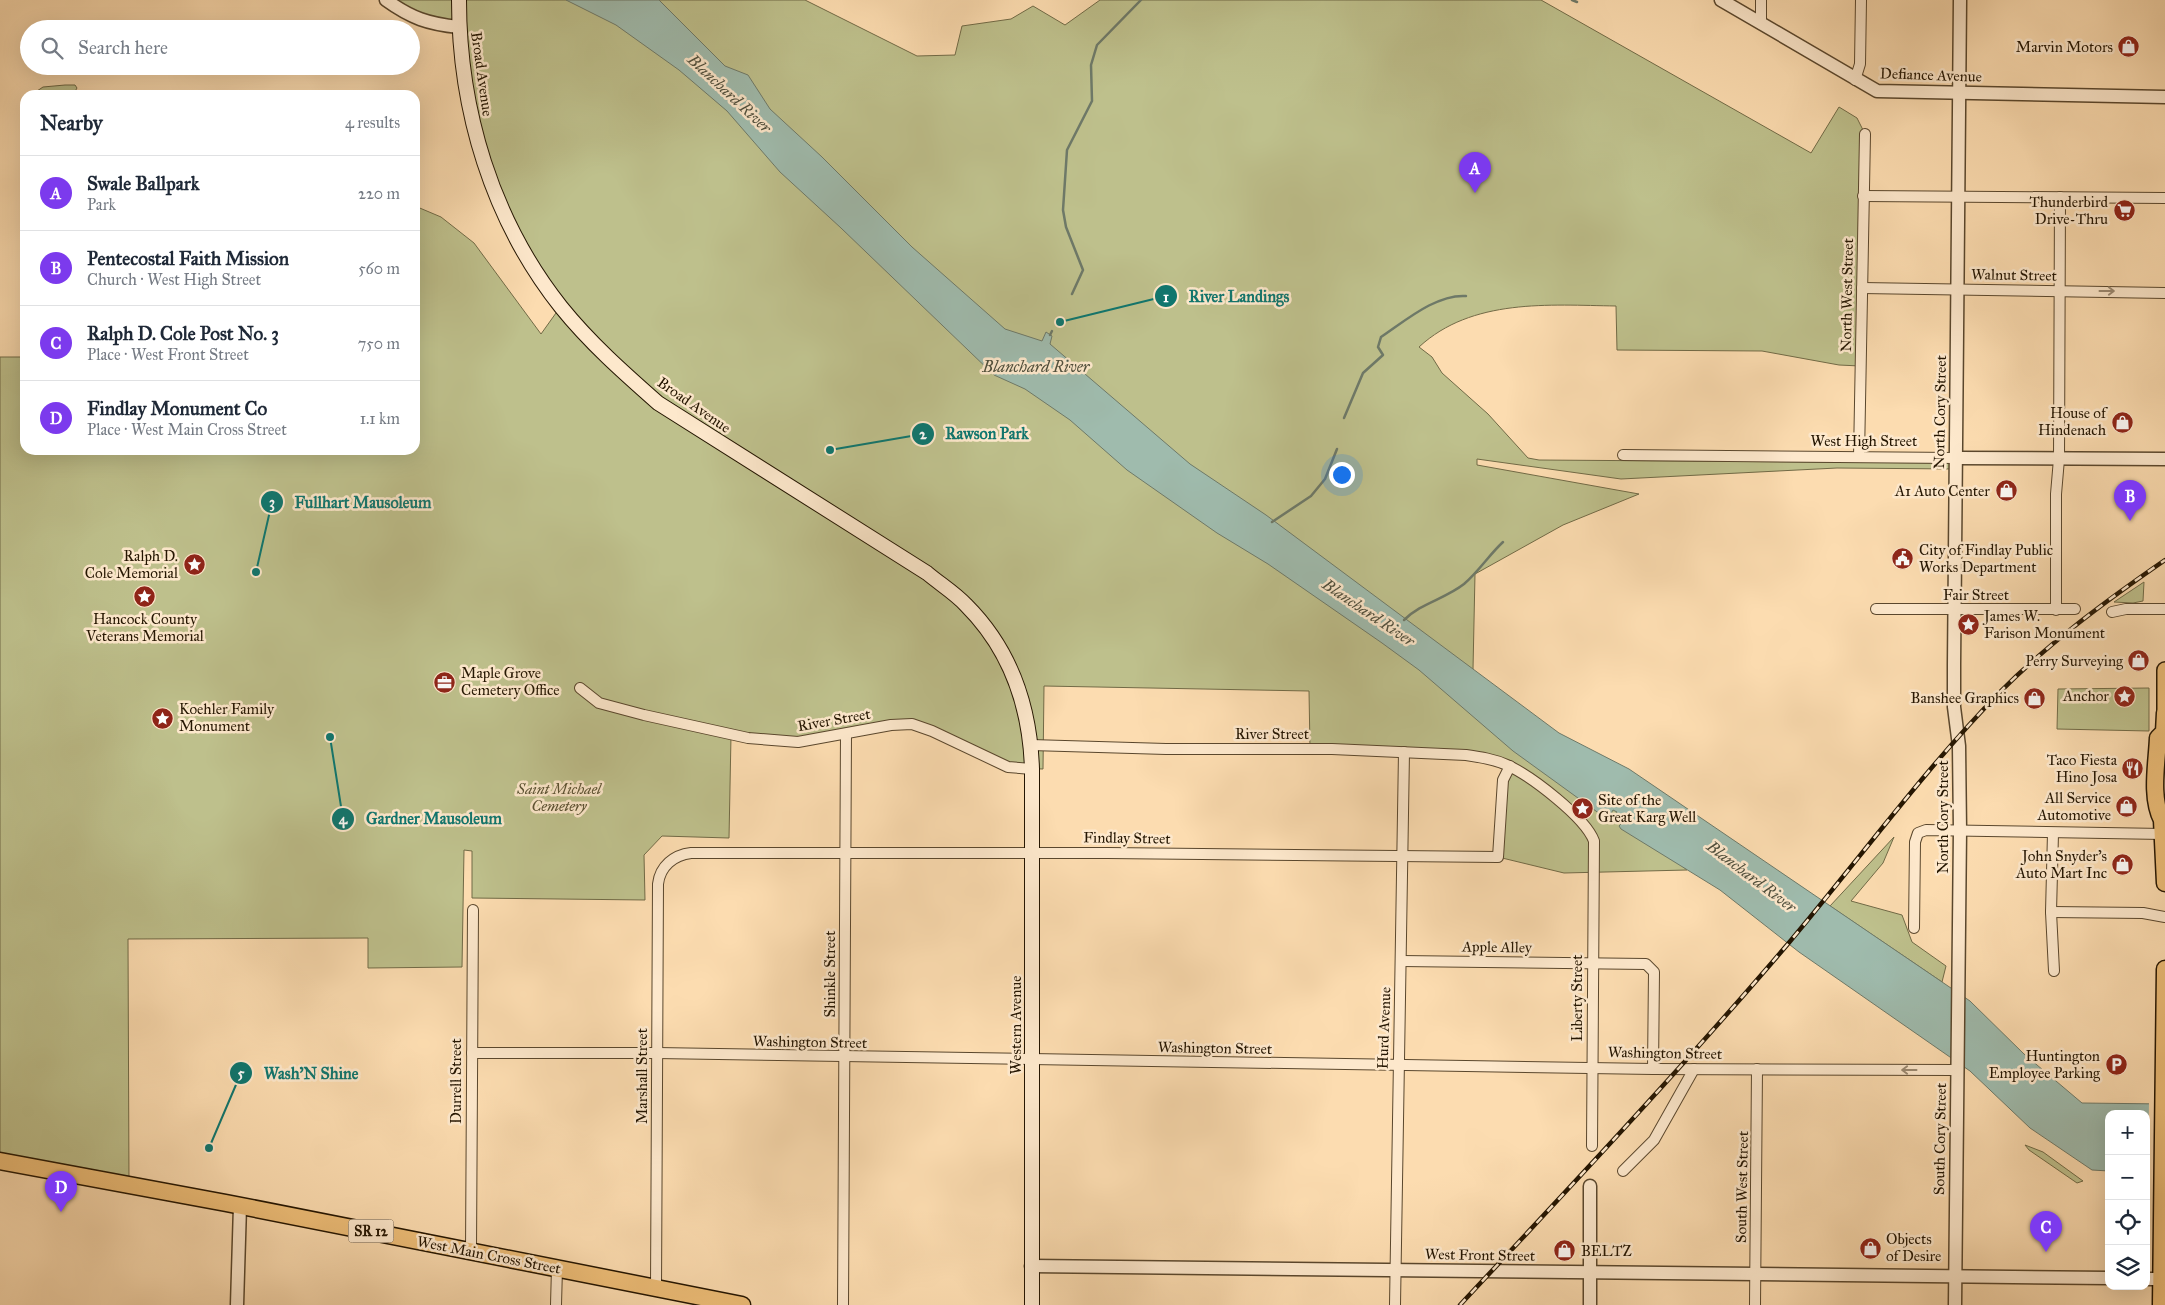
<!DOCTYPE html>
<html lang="en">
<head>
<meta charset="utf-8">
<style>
	:root { --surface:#fff; --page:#f2f2f3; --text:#1f2937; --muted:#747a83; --line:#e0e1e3; --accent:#7c3aed }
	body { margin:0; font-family:"IM FELL Great Primer",serif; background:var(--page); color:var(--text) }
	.controls { position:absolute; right:15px; bottom:15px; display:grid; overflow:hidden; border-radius:10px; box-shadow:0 5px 20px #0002 }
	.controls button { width:45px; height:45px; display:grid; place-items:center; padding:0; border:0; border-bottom:1px solid var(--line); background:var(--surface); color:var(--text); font:25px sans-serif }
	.you { position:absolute; left:1341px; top:474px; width:18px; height:18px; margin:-12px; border:4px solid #fff; border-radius:50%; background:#1a73e8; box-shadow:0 0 0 8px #1a73e833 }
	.badge { display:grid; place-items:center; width:32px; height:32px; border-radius:50%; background:var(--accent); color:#fff; font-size:16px; font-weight:700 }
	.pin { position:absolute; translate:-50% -41px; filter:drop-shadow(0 1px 2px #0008) }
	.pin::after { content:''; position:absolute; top:26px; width:18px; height:15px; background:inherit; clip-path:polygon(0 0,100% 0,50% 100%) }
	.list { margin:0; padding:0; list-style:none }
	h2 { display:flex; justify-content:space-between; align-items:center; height:65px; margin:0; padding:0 20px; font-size:21px }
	h2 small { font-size:16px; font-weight:400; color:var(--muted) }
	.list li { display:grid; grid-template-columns:32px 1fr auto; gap:15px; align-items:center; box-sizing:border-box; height:75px; padding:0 20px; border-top:1px solid var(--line) }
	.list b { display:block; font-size:19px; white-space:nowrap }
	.list p { margin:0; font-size:16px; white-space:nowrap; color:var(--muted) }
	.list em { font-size:16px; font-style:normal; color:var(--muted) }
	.icon { flex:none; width:28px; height:28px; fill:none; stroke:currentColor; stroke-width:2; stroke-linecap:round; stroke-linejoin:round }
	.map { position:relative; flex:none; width:2165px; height:1305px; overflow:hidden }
	.search { position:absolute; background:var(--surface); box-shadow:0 5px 20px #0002; left:20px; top:20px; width:400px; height:55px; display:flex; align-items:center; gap:12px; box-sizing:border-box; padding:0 18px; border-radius:28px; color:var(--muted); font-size:19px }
	.panel { position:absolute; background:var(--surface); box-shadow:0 5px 20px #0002; left:20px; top:90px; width:400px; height:365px; border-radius:15px }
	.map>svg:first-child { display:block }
</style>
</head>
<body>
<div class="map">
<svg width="2165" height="1305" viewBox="0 0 2165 1305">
	<rect width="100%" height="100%" fill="#fcdcb0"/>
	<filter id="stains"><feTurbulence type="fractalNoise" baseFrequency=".004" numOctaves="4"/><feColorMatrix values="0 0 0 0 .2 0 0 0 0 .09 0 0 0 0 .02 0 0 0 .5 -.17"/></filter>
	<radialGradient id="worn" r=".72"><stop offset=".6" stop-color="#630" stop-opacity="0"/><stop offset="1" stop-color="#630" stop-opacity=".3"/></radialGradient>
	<g fill="#bec08c" stroke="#716a46">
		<path d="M387,0H805L917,56L955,55L962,26L1011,19L1033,6L1065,25L1100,0H1541L1811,153L1839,107L1857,118L1865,134L1860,366L1839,365L1762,351L1617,350L1616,306C1549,305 1472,298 1419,347L1432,357L1442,373L1488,414L1528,458L1539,460L1956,463V469L1837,468L1621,479L1477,459V465L1639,494L1563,525L1475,574L1473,669L1468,680L1687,870L1564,873L1498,857L1504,764L1486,758L1310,749L1309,691L1044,686L1043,769L1015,768L919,726L819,740L731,736L729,838L662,836L644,855L645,900L472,898V851L464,850L462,967L368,968V938L128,939L129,1185L0,1161V357H25V450H415V206L441,217L474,243L541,334L561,306L506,217L477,139L459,27Z"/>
		<polygon points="65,85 75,85 77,88 73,95 31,95 43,87"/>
		<polygon points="2144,582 2143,601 2133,603 2114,602"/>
		<polygon points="2149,688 2149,731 2057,729 2058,689"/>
		<polygon points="1894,837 1883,863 1851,901 1902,915 1912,942 1946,966 1942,982 1830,906"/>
		<polygon points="2025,1145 2043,1152 2083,1181 2077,1183 2029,1150"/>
	</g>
	<polygon fill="#9fbbad" stroke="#6e7968" points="566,0 659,0 725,66 748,75 770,109 822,157 912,247 1005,329 1042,341 1046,332 1052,336 1050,344 1190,464 1266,515 1559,733 1629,769 1970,1001 2024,1054 2082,1103 2165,1104 2165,1173 2146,1173 2146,1114 2109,1114 2109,1171 2092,1170 2030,1128 1970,1071 1799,952 1720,890 1621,829 1619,826 1626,819 1620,823 1618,820 1621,816 1616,821 1614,818 1617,812 1613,810 1609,817 1600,814 1513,751 1419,670 1382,643 1268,564 1217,533 1127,470 1070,420 1025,389 994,375 841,228 780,172 727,111 679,70 616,25"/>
	<polygon fill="#fcdcb0" points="2149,1101 2165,1101 2165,1175 2148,1175"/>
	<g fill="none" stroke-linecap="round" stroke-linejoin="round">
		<g stroke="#6e7968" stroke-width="2.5">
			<polyline points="1572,0 1577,2"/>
			<polyline points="1072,294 1083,270 1066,227 1063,210 1067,150 1092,101 1091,65 1097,45 1141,0"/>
			<polyline points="1050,335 1052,331"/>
			<path d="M1344,418L1363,373L1383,355L1378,347L1381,337C1405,321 1436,294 1466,296"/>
			<polyline points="1272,522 1311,496 1325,479 1337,449"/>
			<path d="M1404,620C1421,603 1445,599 1464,584C1479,571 1489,555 1503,542"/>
		</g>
		<defs>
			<g id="minor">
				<polyline points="1761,24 1761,0"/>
				<polyline points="1855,80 1860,64 1861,0"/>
				<polyline points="1863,196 2165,198"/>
				<polyline points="1862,288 2165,293"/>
				<polyline points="1623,455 1956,458"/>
				<polyline points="1859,457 1865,134"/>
				<polyline points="1876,609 2075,609"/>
				<polyline points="2056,610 2056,494 2059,459 2060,197"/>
				<polyline points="2112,612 2126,609 2165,609"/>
				<polyline points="580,688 599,703 644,715 748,738 798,742 891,725 912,724 932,731 1008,767 1032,769"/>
				<path d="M1031,745L1166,749H1332L1466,755C1480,757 1494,759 1507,765C1531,776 1585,817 1594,841L1592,1146"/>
				<polyline points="2053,833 2051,912 2054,971"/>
				<polyline points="2051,912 2143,913 2165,917"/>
				<polyline points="1914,928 1915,842 1918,833 1926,830 2163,834"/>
				<polyline points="1401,961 1646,964 1654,972 1653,1069"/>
				<polyline points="472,1053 657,1053 1653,1069 1957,1070"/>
				<polyline points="1623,1171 1654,1140 1694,1069"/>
				<polyline points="471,1251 473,910"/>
				<path d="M656,1288L658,884C660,866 674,855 691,853H1108L1498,857L1503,780L1510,766"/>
				<polyline points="556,1305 557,1268"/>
				<polyline points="843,1305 846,734"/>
				<polyline points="1395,1305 1404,752"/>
				<polyline points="1755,1305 1757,1069"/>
			</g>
			<g id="tertiary">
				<path d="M386,0C411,18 428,24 459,27"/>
				<polyline points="1721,0 1877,91 2165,97"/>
				<polyline points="1956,458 2165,459"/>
				<polyline points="1031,1266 2109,1278"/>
				<polyline points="2146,1279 2165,1279"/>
				<polyline points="237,1305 240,1206"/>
				<polyline points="1590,1305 1590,1186"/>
				<polyline points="1955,1305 1960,830 1959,746 1954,707 1954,665 1960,0"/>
			</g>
			<path id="secondary" d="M459,0C459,110 492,220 561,307C590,343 624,373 658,403L927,573C940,584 955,593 966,605C1011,650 1030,707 1032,769V1305"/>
			<polyline id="primary" points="2165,713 2165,670"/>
			<g id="trunk">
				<path d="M2165,713L2164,732L2158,738C2157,763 2150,797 2162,820L2165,883"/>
				<polyline points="0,1161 226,1203 742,1305"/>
				<polyline points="2161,1305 2165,969"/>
			</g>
		</defs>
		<use href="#minor" stroke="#5a472d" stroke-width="12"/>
		<use href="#tertiary" stroke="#5a472d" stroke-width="15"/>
		<use href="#secondary" stroke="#241501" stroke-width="16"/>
		<use href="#primary" stroke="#241501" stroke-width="18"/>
		<use href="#trunk" stroke="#241501" stroke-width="19"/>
		<use href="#minor" stroke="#fde8cc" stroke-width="10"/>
		<use href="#tertiary" stroke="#fde8cc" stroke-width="12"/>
		<use href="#secondary" stroke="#fde8cc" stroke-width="14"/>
		<use href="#primary" stroke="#eebe78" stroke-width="15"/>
		<use href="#trunk" stroke="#eebe78" stroke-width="16"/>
		<defs>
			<path id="rail" d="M1460,1305C1571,1186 1682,1068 1787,945C1858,861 1923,771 2000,692C2050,642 2107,600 2165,560"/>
		</defs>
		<use href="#rail" stroke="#241501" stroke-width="4.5"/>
		<use href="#rail" stroke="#fde8cc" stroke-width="2.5" stroke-dasharray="8" stroke-linecap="butt"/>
	</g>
	<defs><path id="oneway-shaft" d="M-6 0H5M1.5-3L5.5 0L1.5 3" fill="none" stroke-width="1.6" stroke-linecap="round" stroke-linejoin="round" transform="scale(1.25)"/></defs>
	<g stroke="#9b8971">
		<use href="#oneway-shaft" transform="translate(2107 291)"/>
		<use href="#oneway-shaft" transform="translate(1909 1070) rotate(180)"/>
	</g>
	<defs>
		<symbol id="shop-disc" viewBox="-11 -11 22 22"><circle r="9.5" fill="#8f2418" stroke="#fde8cc"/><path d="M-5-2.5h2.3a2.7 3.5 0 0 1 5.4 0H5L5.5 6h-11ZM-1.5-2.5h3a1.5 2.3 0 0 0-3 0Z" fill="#fff"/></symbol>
		<symbol id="supermarket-disc" viewBox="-11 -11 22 22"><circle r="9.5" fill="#8f2418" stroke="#fde8cc"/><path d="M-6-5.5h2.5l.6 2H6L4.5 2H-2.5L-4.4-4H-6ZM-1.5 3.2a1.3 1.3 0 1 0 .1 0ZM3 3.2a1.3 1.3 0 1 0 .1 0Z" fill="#fff"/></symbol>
		<symbol id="civic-disc" viewBox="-11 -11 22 22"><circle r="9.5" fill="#8f2418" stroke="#fde8cc"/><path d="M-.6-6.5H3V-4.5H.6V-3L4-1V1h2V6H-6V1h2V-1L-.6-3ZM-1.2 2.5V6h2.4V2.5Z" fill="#fff"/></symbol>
		<symbol id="sight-disc" viewBox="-11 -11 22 22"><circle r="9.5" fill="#8f2418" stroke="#fde8cc"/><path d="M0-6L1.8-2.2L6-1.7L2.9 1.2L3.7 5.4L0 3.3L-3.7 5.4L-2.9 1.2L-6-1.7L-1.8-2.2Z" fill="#fff"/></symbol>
		<symbol id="office-disc" viewBox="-11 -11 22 22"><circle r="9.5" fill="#8f2418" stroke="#fde8cc"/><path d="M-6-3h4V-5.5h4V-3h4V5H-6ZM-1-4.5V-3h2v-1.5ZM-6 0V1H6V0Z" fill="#fff"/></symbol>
		<symbol id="restaurant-disc" viewBox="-11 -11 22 22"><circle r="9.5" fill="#8f2418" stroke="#fde8cc"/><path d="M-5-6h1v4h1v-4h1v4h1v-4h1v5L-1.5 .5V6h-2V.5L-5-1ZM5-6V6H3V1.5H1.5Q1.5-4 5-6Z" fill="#fff"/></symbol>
		<symbol id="parking-disc" viewBox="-11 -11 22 22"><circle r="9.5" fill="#8f2418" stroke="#fde8cc"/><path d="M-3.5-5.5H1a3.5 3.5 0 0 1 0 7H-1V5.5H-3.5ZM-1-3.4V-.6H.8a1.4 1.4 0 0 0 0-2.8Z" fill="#fff"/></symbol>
	</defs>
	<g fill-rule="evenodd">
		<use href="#shop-disc" x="2116" y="34" width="25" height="25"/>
		<use href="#supermarket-disc" x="2112" y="198" width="25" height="25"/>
		<use href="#shop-disc" x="2110" y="410" width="25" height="25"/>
		<use href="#shop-disc" x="1994" y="478" width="25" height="25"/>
		<use href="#civic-disc" x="1890" y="546" width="25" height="25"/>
		<use href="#sight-disc" x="182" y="552" width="25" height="25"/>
		<use href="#sight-disc" x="132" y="584" width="25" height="25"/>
		<use href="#sight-disc" x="1956" y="612" width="25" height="25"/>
		<use href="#shop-disc" x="2126" y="648" width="25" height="25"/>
		<use href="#office-disc" x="432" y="670" width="25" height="25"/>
		<use href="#sight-disc" x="2112" y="684" width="25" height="25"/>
		<use href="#shop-disc" x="2022" y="686" width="25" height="25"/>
		<use href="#sight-disc" x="150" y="706" width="25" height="25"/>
		<use href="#restaurant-disc" x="2120" y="756" width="25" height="25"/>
		<use href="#shop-disc" x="2114" y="794" width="25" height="25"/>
		<use href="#sight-disc" x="1570" y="796" width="25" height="25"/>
		<use href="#shop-disc" x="2110" y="852" width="25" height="25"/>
		<use href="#parking-disc" x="2104" y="1052" width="25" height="25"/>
		<use href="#shop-disc" x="1858" y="1236" width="25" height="25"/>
		<use href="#shop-disc" x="1552" y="1238" width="25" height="25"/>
	</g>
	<g text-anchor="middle" stroke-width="5" stroke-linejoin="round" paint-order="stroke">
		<rect fill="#fde8cc" stroke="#65543e" stroke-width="1" x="348.5" y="1219.5" width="45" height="23" rx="4"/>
		<g font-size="14" font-weight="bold" fill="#241501">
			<text x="371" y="1236">SR 12</text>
		</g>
		<g font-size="15" fill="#241501" stroke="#fde8cc" text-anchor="end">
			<text x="2113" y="52">Marvin Motors</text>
			<text x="2108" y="207">Thunderbird<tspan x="2108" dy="17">Drive-Thru</tspan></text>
			<text x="2106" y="418">House of<tspan x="2106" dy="17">Hindenach</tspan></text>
			<text x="1990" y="496">A1 Auto Center</text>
			<text x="1919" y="555" text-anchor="start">City of Findlay Public<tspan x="1919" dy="17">Works Department</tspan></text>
			<text x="178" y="561">Ralph D.<tspan x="178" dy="17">Cole Memorial</tspan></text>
			<text x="1984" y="621" text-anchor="start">James W.<tspan x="1984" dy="17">Farison Monument</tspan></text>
			<text x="145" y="624" text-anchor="middle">Hancock County<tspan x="145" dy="17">Veterans Memorial</tspan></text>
			<text x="2123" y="666">Perry Surveying</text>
			<text x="461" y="678" text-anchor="start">Maple Grove<tspan x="461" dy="17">Cemetery Office</tspan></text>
			<text x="2109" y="701">Anchor</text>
			<text x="2019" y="703">Banshee Graphics</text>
			<text x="179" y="714" text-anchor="start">Koehler Family<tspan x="179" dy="17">Monument</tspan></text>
			<text x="2117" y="765">Taco Fiesta<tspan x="2117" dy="17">Hino Josa</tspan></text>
			<text x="2111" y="803">All Service<tspan x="2111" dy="17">Automotive</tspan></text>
			<text x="1598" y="805" text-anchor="start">Site of the<tspan x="1598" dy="17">Great Karg Well</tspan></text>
			<text x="2107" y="861">John Snyder's<tspan x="2107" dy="17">Auto Mart Inc</tspan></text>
			<text x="2100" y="1061">Huntington<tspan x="2100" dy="17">Employee Parking</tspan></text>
			<text x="1886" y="1244" text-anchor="start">Objects<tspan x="1886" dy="17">of Desire</tspan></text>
			<text x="1581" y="1256" text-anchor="start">BELTZ</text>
		</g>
		<g font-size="15" fill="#241501" stroke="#fde8cc">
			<text transform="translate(482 74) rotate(82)" y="5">Broad Avenue</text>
			<text transform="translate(1931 75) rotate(2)" y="5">Defiance Avenue</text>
			<text transform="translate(2014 275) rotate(1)" y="5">Walnut Street</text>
			<text transform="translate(1847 295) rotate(-89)" y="5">North West Street</text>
			<text transform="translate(694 405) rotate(35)" y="5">Broad Avenue</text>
			<text transform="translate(1940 412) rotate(-89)" y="5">North Cory Street</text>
			<text x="1864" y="446">West High Street</text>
			<text x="1976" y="600">Fair Street</text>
			<text transform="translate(834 720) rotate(-10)" y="5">River Street</text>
			<text x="1272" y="739">River Street</text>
			<text transform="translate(1943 817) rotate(-90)" y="5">North Cory Street</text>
			<text transform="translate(1127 838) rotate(1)" y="5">Findlay Street</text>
			<text transform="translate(1497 947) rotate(1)" y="5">Apple Alley</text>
			<text transform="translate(830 974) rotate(-90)" y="5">Shinkle Street</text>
			<text transform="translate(1577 998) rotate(-90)" y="5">Liberty Street</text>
			<text transform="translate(1016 1025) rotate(-90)" y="5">Western Avenue</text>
			<text transform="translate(1384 1028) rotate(-88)" y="5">Hurd Avenue</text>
			<text transform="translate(810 1042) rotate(1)" y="5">Washington Street</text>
			<text transform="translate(1215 1048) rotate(1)" y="5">Washington Street</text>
			<text transform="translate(1665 1053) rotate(1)" y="5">Washington Street</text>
			<text transform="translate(642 1076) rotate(-90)" y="5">Marshall Street</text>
			<text transform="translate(456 1081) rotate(-90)" y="5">Durrell Street</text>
			<text transform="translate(1940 1139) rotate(-89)" y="5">South Cory Street</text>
			<text transform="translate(1742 1187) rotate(-89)" y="5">South West Street</text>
			<text transform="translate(489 1255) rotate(11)" y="5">West Main Cross Street</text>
			<text transform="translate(1480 1255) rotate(1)" y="5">West Front Street</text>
		</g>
		<g font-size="15" font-style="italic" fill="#5a5132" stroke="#fde8cc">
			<text x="559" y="794">Saint Michael<tspan x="559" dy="17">Cemetery</tspan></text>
		</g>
		<g font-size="16" font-style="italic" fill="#4f4f3d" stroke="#fde8cc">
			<text transform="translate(730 93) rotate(43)" y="6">Blanchard River</text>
			<text x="1036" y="372">Blanchard River</text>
			<text transform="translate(1369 612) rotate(34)" y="6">Blanchard River</text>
			<text transform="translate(1752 876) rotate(37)" y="6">Blanchard River</text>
		</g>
	</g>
	<path fill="none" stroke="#0f766e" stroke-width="2" d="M1060 322L1166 296M830 450L923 434M256 572L272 502M330 737L343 819M209 1148L241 1073"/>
	<g fill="#0f766e" stroke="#fde8cc" stroke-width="2">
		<circle cx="1060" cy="322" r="5"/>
		<circle cx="830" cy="450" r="5"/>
		<circle cx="256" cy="572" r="5"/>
		<circle cx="330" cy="737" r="5"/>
		<circle cx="209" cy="1148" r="5"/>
		<circle cx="1166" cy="296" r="12"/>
		<circle cx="923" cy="434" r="12"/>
		<circle cx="272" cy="502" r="12"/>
		<circle cx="343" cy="819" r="12"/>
		<circle cx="241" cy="1073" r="12"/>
	</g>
	<g font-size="15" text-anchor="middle" font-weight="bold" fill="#fff">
		<text x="1166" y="302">1</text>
		<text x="923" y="439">2</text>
		<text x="272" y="507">3</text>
		<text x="343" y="824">4</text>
		<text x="241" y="1078">5</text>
	</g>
	<g font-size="16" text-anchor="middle" font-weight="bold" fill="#0f766e" stroke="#fde8cc" stroke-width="5" stroke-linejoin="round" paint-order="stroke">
		<text x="1239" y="302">River Landings</text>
		<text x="987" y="439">Rawson Park</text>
		<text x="363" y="508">Fullhart Mausoleum</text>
		<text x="434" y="824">Gardner Mausoleum</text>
		<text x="311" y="1079">Wash'N Shine</text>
	</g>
	<rect width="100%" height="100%" filter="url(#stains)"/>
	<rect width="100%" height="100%" fill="url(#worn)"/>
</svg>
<div class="controls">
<button>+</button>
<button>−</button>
<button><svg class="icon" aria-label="locate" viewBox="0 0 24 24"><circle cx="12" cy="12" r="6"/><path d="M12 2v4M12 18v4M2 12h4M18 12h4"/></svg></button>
<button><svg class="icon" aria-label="layers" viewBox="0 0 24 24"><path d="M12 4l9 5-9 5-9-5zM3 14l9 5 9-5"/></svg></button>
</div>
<div class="you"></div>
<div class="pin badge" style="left:1475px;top:193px">A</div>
<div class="pin badge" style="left:2130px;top:521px">B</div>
<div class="pin badge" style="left:2046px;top:1252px">C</div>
<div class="pin badge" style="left:61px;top:1212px">D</div>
<div class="search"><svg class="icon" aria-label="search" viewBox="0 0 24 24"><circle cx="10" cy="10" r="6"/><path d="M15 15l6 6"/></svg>Search here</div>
<section class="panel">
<h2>Nearby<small>4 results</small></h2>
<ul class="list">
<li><span class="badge">A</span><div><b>Swale Ballpark</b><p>Park</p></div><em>220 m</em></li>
<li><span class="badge">B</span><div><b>Pentecostal Faith Mission</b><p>Church · West High Street</p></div><em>560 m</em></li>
<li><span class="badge">C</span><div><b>Ralph D. Cole Post No. 3</b><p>Place · West Front Street</p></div><em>750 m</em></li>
<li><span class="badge">D</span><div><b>Findlay Monument Co</b><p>Place · West Main Cross Street</p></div><em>1.1 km</em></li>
</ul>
</section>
</div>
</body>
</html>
